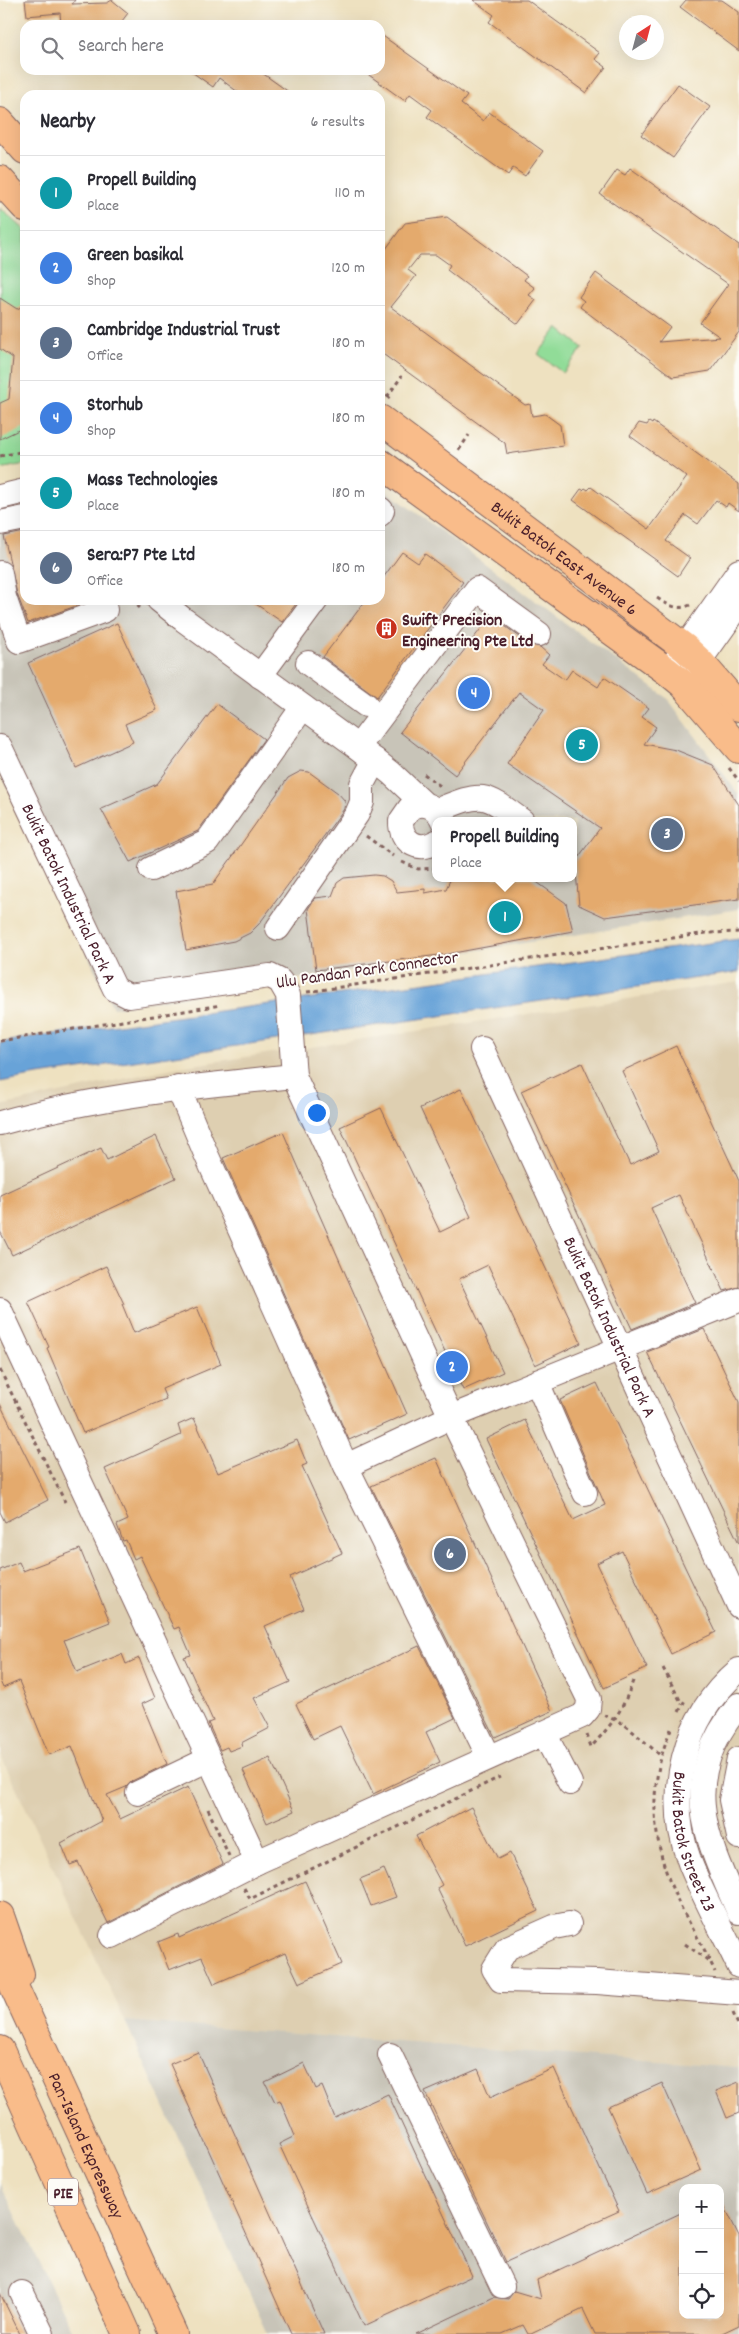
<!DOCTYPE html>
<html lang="en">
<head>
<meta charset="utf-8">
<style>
	:root { --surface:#fff; --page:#f7f7f7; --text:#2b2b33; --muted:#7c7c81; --line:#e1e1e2; --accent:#c8321e }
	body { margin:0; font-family:Dekko,sans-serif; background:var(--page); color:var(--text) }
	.controls { position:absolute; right:15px; bottom:15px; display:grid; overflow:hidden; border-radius:10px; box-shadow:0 5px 20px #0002 }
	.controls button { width:45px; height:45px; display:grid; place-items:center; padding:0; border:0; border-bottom:1px solid var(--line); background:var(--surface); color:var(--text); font:25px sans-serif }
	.compass { position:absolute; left:619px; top:15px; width:45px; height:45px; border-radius:50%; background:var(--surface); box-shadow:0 5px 20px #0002; rotate:36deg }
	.you { position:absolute; left:316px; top:1112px; width:18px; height:18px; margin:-12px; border:4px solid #fff; border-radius:50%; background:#1a73e8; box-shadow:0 0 0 8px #1a73e833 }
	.badge { display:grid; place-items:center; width:32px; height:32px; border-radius:50%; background:var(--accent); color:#fff; font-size:16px; font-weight:700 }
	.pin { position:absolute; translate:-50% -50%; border:2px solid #fff; box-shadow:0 1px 5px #0006 }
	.popup { position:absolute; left:432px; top:817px; width:145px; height:65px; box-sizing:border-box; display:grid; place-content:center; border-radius:10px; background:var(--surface); filter:drop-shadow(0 1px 4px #0005); font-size:16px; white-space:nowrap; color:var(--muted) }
	.popup b { font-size:19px; color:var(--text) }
	.popup::after { content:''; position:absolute; left:50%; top:100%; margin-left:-10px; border:10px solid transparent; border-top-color:var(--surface) }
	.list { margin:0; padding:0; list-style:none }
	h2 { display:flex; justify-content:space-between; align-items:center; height:65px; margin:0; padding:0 20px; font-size:21px }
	h2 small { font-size:16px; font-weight:400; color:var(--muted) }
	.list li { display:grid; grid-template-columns:32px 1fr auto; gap:15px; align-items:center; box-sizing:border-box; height:75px; padding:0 20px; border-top:1px solid var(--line) }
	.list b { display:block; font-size:19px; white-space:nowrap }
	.list p { margin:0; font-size:16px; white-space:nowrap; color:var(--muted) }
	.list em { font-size:16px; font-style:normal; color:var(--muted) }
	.icon { flex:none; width:28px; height:28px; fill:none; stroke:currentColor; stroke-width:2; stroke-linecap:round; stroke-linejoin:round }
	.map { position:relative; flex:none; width:739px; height:2334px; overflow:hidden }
	.search { position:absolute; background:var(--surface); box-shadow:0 5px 20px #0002; left:20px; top:20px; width:365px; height:55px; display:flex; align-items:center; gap:12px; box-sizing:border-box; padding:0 18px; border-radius:15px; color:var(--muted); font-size:19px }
	.panel { position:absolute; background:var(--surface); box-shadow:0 5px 20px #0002; left:20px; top:90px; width:365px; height:515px; border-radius:15px }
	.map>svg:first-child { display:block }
</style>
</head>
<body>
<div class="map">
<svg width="739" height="2334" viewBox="0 0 739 2334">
	<rect width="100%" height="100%" fill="#fdfcf7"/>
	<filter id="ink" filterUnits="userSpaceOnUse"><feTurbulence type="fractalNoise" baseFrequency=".02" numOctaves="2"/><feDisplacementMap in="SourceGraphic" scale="10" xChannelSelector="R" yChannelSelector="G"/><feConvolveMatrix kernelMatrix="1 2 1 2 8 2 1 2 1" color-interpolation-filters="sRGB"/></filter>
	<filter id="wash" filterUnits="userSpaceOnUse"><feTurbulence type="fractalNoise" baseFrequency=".0096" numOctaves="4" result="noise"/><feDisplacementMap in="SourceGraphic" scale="20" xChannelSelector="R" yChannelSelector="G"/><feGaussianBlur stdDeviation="1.12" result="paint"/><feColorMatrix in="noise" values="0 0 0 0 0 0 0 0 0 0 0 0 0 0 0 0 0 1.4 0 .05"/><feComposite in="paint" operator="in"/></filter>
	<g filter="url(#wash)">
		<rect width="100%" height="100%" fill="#eee1c0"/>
		<polygon fill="#decfb1" points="739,982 739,2068 125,2021 0,1754 0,1106 173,1068"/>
		<g fill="#c8c4b8" fill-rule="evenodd">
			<path d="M380,486L668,699L739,795V909L113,1008L0,772V515L25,511V600H380ZM436,821H574V878H436Z"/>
			<path d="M125,2021L739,2068V2334H268ZM683,2188H720V2315H683Z"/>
			<polygon points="0,2183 74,2334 0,2334"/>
		</g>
		<g fill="#91dc98" stroke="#6e7e62">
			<polygon points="0,208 25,230 25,464 0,469"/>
			<polygon points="558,328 583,348 563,373 538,354"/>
		</g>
		<polygon fill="#67a3d8" stroke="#586182" points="739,939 739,972 32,1076 0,1082 0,1043 24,1038"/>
		<g id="blocks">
			<g fill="#e4aa6d">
				<polygon points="25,0 75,0 72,4 107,3 112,0 128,13 119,25 61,25 60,13 27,16"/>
				<polygon points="473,0 527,0 600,53 595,59 606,67 586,93 489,22 494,15"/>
				<polygon points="686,0 722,0 739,12 739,51 680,7"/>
				<polygon points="380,34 467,96 461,104 483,121 489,112 543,151 525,176 513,168 508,175 427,117 432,110 410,94 405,101 362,70 380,70"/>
				<polygon points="189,70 258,70 293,95 242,95 219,78 213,87"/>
				<polygon points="678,84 710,107 673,158 641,135"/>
				<polygon points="630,168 739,245 739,332 710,371 673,377 580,307 584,301 579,297 596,273 670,327 659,342 720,337 700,323 728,284 600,194 617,170 625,175"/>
				<polygon points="447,217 527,276 524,280 535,288 529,295 536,300 518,324 447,270 450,265 436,255 420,255 408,270 416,276 391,307 525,405 530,404 532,416 545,414 560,425 563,446 507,454 505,443 380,352 380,257 405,223"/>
				<polygon points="0,298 17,309 25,305 25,427 0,439 0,403 9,399 13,358 0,349"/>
				<polygon points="649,422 652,424 653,422 739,484 739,511 728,503 726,507 716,500 698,524 685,515 666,541 690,558 678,576 573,500 581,489 583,490 585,488 588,490 591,487 649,529 687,477 630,436 639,423 647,425"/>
				<polygon points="25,532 25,600 90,601 28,623 17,594 4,536"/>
				<polygon points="402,552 418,563 425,554 463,582 377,697 323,657 366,600 380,600 380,582"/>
				<polygon points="250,600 299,600 282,622"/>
				<polygon points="491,616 531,645 540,647 549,655 542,664 565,680 572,670 598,687 604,677 649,708 642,717 656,727 644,744 676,750 713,765 739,805 739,899 605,917 579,905 575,862 600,828 507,764 544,710 519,692 455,775 400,732"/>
				<polygon points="117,623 157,710 125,724 133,742 76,768 28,663"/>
				<polygon points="217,704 264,739 198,831 130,862 101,809 157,784"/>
				<polygon points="301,771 309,772 338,793 345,801 344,809 259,924 250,933 234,941 186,950 176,891 213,884 288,778"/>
				<polygon points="374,875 383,876 391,881 397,892 425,889 425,893 446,889 451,878 531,878 566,903 573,931 448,954 316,970 308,909 315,898 332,896 337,883 344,878"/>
				<polygon points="676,1046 739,1181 739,1287 724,1291 679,1195 651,1208 695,1303 632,1329 521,1091 582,1063 630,1165 659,1151 622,1071"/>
				<polygon points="461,1089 581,1343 535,1365 488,1265 459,1279 503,1372 463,1390 340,1127 381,1108 440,1232 471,1217 420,1108"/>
				<polygon points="283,1132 407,1414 349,1440 223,1158"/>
				<polygon points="156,1136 176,1178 12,1255 0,1231 0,1195 101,1148 107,1160"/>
				<polygon points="106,1266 124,1304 122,1304 134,1333 197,1307 221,1364 162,1389 166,1399 83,1433 47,1348 49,1347 28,1302"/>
				<polygon points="704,1329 739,1402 739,1543 647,1352"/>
				<polygon points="597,1383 716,1632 671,1654 622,1551 597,1563 647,1668 604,1688 486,1439 525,1420 573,1520 605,1505 560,1400"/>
				<polygon points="0,1404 48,1500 5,1522 0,1512"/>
				<polygon points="194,1418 218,1473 297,1440 307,1464 302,1466 342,1553 290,1577 304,1609 265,1626 290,1682 254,1698 270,1728 241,1743 242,1746 229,1751 227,1747 220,1750 208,1723 213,1721 184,1657 191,1655 179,1627 174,1629 140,1556 134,1559 126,1540 123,1541 117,1525 128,1520 105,1469 181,1435 178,1425"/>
				<polygon points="436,1458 552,1711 495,1737 371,1486"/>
				<polygon points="80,1549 110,1622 64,1640 77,1672 122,1654 126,1664 139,1658 155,1698 142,1704 167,1764 132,1781 126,1787 107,1795 120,1819 188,1787 223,1864 108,1923 78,1862 70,1865 61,1843 102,1821 72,1746 49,1755 19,1681 3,1688 0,1681 0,1570 19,1562 23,1571"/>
				<polygon points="419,1646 455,1718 426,1732 440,1762 373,1794 340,1726 313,1739 296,1704"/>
				<polygon points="270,1758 294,1811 267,1823 243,1770"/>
				<polygon points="471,1807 498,1859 510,1853 538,1911 465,1946 437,1888 442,1885 416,1836"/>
				<polygon points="384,1869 396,1897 371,1906 360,1879"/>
				<polygon points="305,1881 342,1964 299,1983 285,1953 214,1984 202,1957 169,1970 158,1942 178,1934 179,1938"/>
				<polygon points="198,2052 324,2334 291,2334 170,2064"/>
				<polygon points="304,2063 316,2089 322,2086 335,2118 388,2094 472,2276 364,2326 279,2144 295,2136 280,2100 275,2102 265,2082"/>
				<polygon points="554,2068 619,2211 506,2262 425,2092 478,2069 490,2097"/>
				<polygon points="739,2082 739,2113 727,2118 716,2091"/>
				<polygon points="662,2083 701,2170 647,2194 608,2107"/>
				<polygon points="720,2197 739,2236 739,2325 720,2334 595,2334 583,2309 531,2334 528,2334 523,2325 502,2334 416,2334 494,2297 508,2299 514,2291 541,2299 537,2280 683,2212 683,2315 720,2315"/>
				<polygon points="0,2293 20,2334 0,2334"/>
			</g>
		</g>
	</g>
	<g filter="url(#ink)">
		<use href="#blocks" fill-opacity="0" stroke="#83635f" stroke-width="1"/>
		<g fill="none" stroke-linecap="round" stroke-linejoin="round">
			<defs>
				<g id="minor">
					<polyline points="0,497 25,491"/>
					<polyline points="380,509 382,511 380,514"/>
					<polyline points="0,523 25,518"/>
					<polyline points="0,573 4,597 19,641 105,610 103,600"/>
					<polyline points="159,600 184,620 358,747 391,773 424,804"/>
					<polyline points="675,662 739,571"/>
					<polyline points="308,663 366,705"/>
					<polyline points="260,676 316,600"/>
					<polyline points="688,677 739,605"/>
					<path id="s1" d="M0,747L115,989L129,996L270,976L280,981L288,995L294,1076L451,1417L589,1699L588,1709L582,1716L257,1862L112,1936"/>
					<polyline points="358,747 477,589 539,634"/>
					<path d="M438,810C483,792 483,792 522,821"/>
					<path d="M436,842C418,853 400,841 401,821L410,808C424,801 437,806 443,821"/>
					<polyline points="151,869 207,842 303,707"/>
					<polyline points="278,928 357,814 362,802 362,784 375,760"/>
					<path id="s2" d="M482,1049L739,1606"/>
					<polyline points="178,1087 206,1154 346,1466 489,1757"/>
					<path d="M0,1123C96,1096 195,1086 294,1076"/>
					<polyline points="0,1310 257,1862"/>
					<polyline points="537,1382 585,1493"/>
					<polyline points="346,1466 451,1417 739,1300"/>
					<path id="s3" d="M739,1670C683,1717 664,1794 690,1863C704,1898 723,1932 739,1966"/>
					<path d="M739,1705C678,1780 704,1834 739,1912"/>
					<polyline points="544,1733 570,1783"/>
					<polyline points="739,1759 731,1800 739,1837"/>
					<polyline points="138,1793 209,1759"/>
					<polyline points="569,1924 554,1927 507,1948 494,1969 501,1980 597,1982 739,1993"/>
					<polyline points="390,2055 502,2286"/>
					<polyline points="22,2293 42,2334"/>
				</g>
				<g id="major">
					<polyline points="0,122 25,150"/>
					<polyline points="0,180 25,207"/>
					<path id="s4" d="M380,419L685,648L700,662L739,707"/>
					<polyline points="380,463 667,671 683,684 739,749"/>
				</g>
				<g id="highway">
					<polyline points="0,1916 20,1974"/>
					<path id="s5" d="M0,1956L173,2334"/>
					<polyline points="0,2050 127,2334"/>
				</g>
			</defs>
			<use href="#minor" stroke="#83635f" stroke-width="26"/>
			<use href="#major" stroke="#83635f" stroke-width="30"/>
			<use href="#highway" stroke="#83635f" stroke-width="30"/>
			<g stroke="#83635f" stroke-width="3" stroke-dasharray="4 4" stroke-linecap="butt">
				<polyline points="380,391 390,398"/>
				<polyline points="387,397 402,376"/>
				<polyline points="459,450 469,435"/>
				<polyline points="0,456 25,451"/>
				<path d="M657,598C668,605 678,611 690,605"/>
				<polyline points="131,600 140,608"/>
				<polyline points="729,768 739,781"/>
				<polyline points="424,774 443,788"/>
				<polyline points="366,836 393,856"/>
				<polyline points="402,862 418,869 436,868"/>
				<polyline points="307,992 707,933 739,932"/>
				<polyline points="0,1041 221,1005"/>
				<polyline points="0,1370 65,1502"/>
				<polyline points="663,1668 682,1704"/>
				<polyline points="679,1712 685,1700"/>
				<polyline points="604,1715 624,1724 660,1755"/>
				<path d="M671,1729C647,1785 651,1839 675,1895C687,1921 704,1946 715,1972"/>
				<path d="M587,1735L591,1747C614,1722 623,1710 634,1678"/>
				<polyline points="208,1809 229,1856"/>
				<polyline points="244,1888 250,1899 500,1777"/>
				<polyline points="685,1944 709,1961"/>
				<polyline points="733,2013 739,2027"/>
			</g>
			<use href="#minor" stroke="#fff" stroke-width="24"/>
			<use href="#major" stroke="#f9bc8a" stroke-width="28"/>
			<use href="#highway" stroke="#f9bc8a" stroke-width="28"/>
		</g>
	</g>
	<defs>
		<symbol id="building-disc" viewBox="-11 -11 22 22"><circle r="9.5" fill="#c8321e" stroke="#fdfcf7"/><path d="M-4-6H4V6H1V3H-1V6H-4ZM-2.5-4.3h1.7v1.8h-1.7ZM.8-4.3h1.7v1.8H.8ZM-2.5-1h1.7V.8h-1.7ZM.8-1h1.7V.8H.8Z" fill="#fff"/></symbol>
	</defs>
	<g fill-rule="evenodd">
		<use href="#building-disc" x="374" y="616" width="25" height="25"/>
	</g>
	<g text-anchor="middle" stroke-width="4" stroke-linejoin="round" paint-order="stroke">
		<rect fill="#fdfcf7" stroke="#806168" stroke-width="1" x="48" y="2178.5" width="30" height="27" rx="4"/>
		<g font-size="16" font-weight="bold" fill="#4a1f2b">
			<text x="63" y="2198">PIE</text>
		</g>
		<g font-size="18" fill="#4a1f2b" stroke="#fdfcf7">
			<text dy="6" stroke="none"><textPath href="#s4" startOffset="231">Bukit Batok East Avenue 6</textPath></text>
			<text dy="6" stroke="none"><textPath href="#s1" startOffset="162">Bukit Batok Industrial Park A</textPath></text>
			<text transform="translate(367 969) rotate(-8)" y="6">Ulu Pandan Park Connector</text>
			<text dy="6" stroke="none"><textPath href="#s2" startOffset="306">Bukit Batok Industrial Park A</textPath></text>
			<text dy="6" stroke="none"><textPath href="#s3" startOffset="192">Bukit Batok Street 23</textPath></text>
			<text dy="6" stroke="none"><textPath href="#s5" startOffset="208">Pan-Island Expressway</textPath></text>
		</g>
		<g font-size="18" font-weight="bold" fill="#4a1f2b" stroke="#fdfcf7" text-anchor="start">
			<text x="402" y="625">Swift Precision<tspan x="402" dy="21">Engineering Pte Ltd</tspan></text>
		</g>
	</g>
</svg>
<div class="controls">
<button>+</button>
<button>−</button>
<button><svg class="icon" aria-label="locate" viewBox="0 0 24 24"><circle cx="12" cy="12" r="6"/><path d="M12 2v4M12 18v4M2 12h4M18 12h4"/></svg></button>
</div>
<svg class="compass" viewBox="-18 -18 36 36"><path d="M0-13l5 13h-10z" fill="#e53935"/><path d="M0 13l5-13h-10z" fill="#7c7c81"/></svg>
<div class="you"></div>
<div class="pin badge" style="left:505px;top:917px;background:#0f9aa8">1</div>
<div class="popup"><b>Propell Building</b>Place</div>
<div class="pin badge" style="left:452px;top:1367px;background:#3f7fe0">2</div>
<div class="pin badge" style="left:667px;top:834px;background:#5c6f8a">3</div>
<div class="pin badge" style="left:474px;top:693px;background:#3f7fe0">4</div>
<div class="pin badge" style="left:582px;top:745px;background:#0f9aa8">5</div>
<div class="pin badge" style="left:450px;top:1554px;background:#5c6f8a">6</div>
<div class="search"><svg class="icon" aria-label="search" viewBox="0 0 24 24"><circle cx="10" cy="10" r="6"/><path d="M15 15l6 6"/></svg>Search here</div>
<section class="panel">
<h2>Nearby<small>6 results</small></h2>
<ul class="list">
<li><span class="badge" style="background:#0f9aa8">1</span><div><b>Propell Building</b><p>Place</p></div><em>110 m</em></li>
<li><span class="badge" style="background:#3f7fe0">2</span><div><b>Green basikal</b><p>Shop</p></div><em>120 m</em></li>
<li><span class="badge" style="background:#5c6f8a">3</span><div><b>Cambridge Industrial Trust</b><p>Office</p></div><em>180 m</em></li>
<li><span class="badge" style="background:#3f7fe0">4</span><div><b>Storhub</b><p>Shop</p></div><em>180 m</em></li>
<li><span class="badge" style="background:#0f9aa8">5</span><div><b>Mass Technologies</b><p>Place</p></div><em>180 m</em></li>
<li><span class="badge" style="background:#5c6f8a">6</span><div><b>Sera:P7 Pte Ltd</b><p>Office</p></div><em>180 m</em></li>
</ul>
</section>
</div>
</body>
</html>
